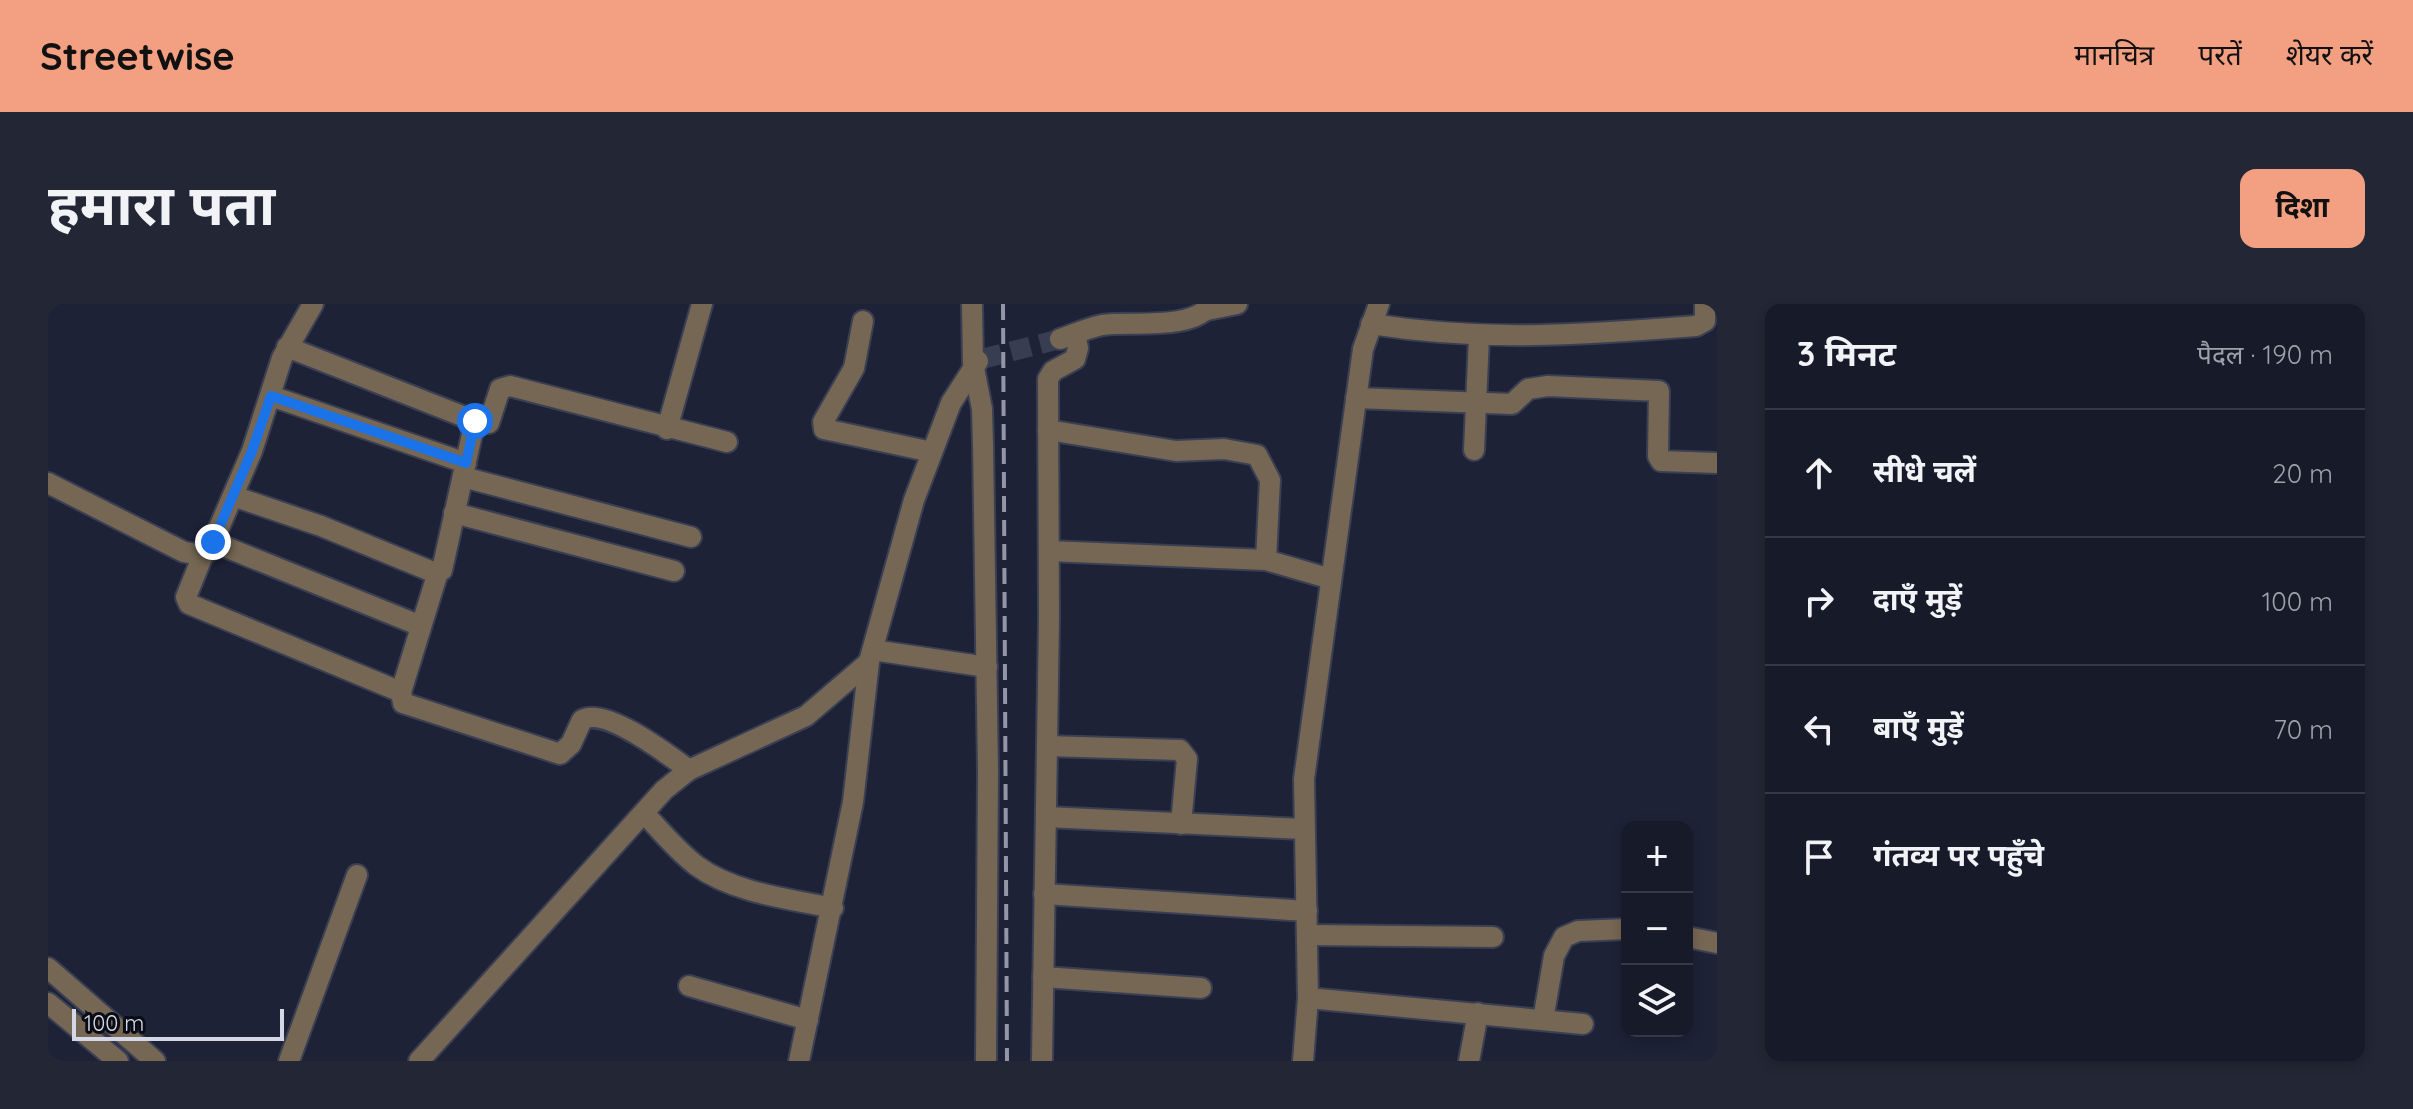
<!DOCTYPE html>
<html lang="hi">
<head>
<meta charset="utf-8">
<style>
	:root { --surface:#161a29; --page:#232735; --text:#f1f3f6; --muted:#9ea1a8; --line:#353846; --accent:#f39f82 }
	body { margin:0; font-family:Quicksand,"Noto Sans Devanagari",sans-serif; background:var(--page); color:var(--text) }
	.controls { position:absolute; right:24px; bottom:24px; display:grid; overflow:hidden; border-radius:16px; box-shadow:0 4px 12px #0003 }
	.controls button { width:72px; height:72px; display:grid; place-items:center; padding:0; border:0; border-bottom:2px solid var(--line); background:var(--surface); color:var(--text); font:40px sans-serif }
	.scale { position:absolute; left:24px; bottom:20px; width:212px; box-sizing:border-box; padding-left:8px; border:4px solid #d4d8e6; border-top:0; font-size:22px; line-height:28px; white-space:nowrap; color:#d4d8e6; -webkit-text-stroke:6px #0a0c15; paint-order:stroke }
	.stop { position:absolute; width:24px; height:24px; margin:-18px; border:6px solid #1a73e8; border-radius:50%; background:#fff }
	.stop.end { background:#1a73e8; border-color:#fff; box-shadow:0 2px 8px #0008 }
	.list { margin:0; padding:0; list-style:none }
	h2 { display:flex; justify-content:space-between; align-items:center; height:104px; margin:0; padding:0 32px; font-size:34px }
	h2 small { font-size:26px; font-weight:400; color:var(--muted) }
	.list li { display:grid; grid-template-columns:52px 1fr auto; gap:24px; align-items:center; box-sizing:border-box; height:128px; padding:0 32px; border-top:2px solid var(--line) }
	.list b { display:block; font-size:30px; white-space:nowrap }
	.list em { font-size:26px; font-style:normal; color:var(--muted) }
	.icon { flex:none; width:44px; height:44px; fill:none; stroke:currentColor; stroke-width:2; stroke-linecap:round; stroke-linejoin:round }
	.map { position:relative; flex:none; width:1669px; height:757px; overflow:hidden; border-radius:16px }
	header { display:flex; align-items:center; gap:48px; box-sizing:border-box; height:112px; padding:0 40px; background:var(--accent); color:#111 }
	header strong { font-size:38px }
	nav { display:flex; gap:44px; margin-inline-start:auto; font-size:28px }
	.intro { display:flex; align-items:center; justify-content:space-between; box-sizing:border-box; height:192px; padding:0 48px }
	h1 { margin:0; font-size:56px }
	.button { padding:20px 36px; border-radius:16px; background:var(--accent); color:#111; font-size:28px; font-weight:700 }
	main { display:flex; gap:48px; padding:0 48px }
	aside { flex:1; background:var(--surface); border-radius:16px; box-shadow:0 4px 12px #0003 }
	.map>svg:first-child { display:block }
</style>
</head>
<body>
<header>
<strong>Streetwise</strong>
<nav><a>मानचित्र</a><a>परतें</a><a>शेयर करें</a></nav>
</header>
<div class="intro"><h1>हमारा पता</h1><a class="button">दिशा</a></div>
<main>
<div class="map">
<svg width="1669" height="757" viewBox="0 0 1669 757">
	<rect width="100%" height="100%" fill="#1d2237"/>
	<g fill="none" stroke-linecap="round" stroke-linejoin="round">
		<polyline stroke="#383d51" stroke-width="20" stroke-dasharray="20 10" stroke-linecap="butt" points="934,55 1012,35"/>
		<defs>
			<g id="minor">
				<polyline points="924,0 925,59 934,105 935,140 940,468 938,757"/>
				<polyline points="1159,6 1189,0"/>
				<polyline points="815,17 806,64 775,118 776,125 884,148"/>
				<path d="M1323,20C1437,38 1533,31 1648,22L1657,17V0"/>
				<path d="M1012,35C1026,30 1040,24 1054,21C1083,17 1145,27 1163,0"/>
				<polyline points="223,92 418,159"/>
				<polyline points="1308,94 1464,100 1480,85 1500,82 1611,87 1610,152 1613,157 1669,159"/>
				<polyline points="427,117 441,119 452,85 462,82 679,138"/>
				<polyline points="619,125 654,0"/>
				<polyline points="1000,126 1128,147 1176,145 1209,151 1222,176 1218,256"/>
				<polyline points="1426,146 1431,33"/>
				<polyline points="415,173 643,233"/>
				<polyline points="0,179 136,248 155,251 161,247 204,147 234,54 265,0"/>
				<polyline points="185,192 273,222 385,268 394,266 427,117 239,43"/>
				<polyline points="406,209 626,267"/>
				<polyline points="165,238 373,322"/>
				<polyline points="1001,247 1218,256 1283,275"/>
				<polyline points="155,251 138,293 141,300 353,388"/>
				<path d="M390,268L353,388L355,399L512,450L523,440L534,416C557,402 622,452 641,466"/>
				<polyline points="825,346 939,363"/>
				<polyline points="999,442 1132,446 1139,455 1133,520"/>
				<path d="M596,509C613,527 629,547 649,562C686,589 742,595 785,604"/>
				<polyline points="998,513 1255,525"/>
				<polyline points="996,590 1259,607"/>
				<polyline points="1260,631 1445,633"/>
				<polyline points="1639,633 1669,639"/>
				<polyline points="0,664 107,757"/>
				<polyline points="995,673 1153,684"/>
				<polyline points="641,682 760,716"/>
				<polyline points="1260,694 1535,720"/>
				<polyline points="0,699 70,757"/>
				<polyline points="1495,716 1506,652 1516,633 1530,627 1579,625"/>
				<polyline points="241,757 309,571"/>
				<polyline points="371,757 616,486 641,466 758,412 821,358"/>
				<polyline points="751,757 805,498 821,358 866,196 903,99 930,57"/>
				<polyline points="994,757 1001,314 1000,75 1005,67 1027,55 1030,44 1027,30"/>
				<polyline points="1255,757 1260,694 1256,475 1315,45 1331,0"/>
				<polyline points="1421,757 1430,709"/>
			</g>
		</defs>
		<use href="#minor" stroke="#3a3f53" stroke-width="24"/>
		<use href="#minor" stroke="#756753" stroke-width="20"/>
		<polyline stroke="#9296a7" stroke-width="4" stroke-dasharray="16 8" stroke-linecap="butt" points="955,0 959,757"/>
	</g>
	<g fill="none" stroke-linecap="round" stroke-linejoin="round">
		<polyline stroke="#1a73e8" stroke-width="10" points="165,238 204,147 223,92 418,159 427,117"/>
	</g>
</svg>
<div class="controls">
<button>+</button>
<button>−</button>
<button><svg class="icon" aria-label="layers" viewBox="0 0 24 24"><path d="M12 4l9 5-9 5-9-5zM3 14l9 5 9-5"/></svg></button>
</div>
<div class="scale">100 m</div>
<div class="stop" style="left:427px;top:117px"></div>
<div class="stop end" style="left:165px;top:238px"></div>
</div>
<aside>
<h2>3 मिनट<small>पैदल · 190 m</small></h2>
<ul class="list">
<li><svg class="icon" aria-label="ahead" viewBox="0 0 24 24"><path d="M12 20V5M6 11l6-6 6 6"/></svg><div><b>सीधे चलें</b></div><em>20 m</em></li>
<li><svg class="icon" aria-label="right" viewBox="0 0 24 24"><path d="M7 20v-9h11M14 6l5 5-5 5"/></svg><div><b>दाएँ मुड़ें</b></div><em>100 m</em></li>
<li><svg class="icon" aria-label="left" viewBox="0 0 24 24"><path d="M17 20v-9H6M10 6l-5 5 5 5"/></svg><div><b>बाएँ मुड़ें</b></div><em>70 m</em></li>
<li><svg class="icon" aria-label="arrive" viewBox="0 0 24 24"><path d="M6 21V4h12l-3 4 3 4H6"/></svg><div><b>गंतव्य पर पहुँचे</b></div></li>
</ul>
</aside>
</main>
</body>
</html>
